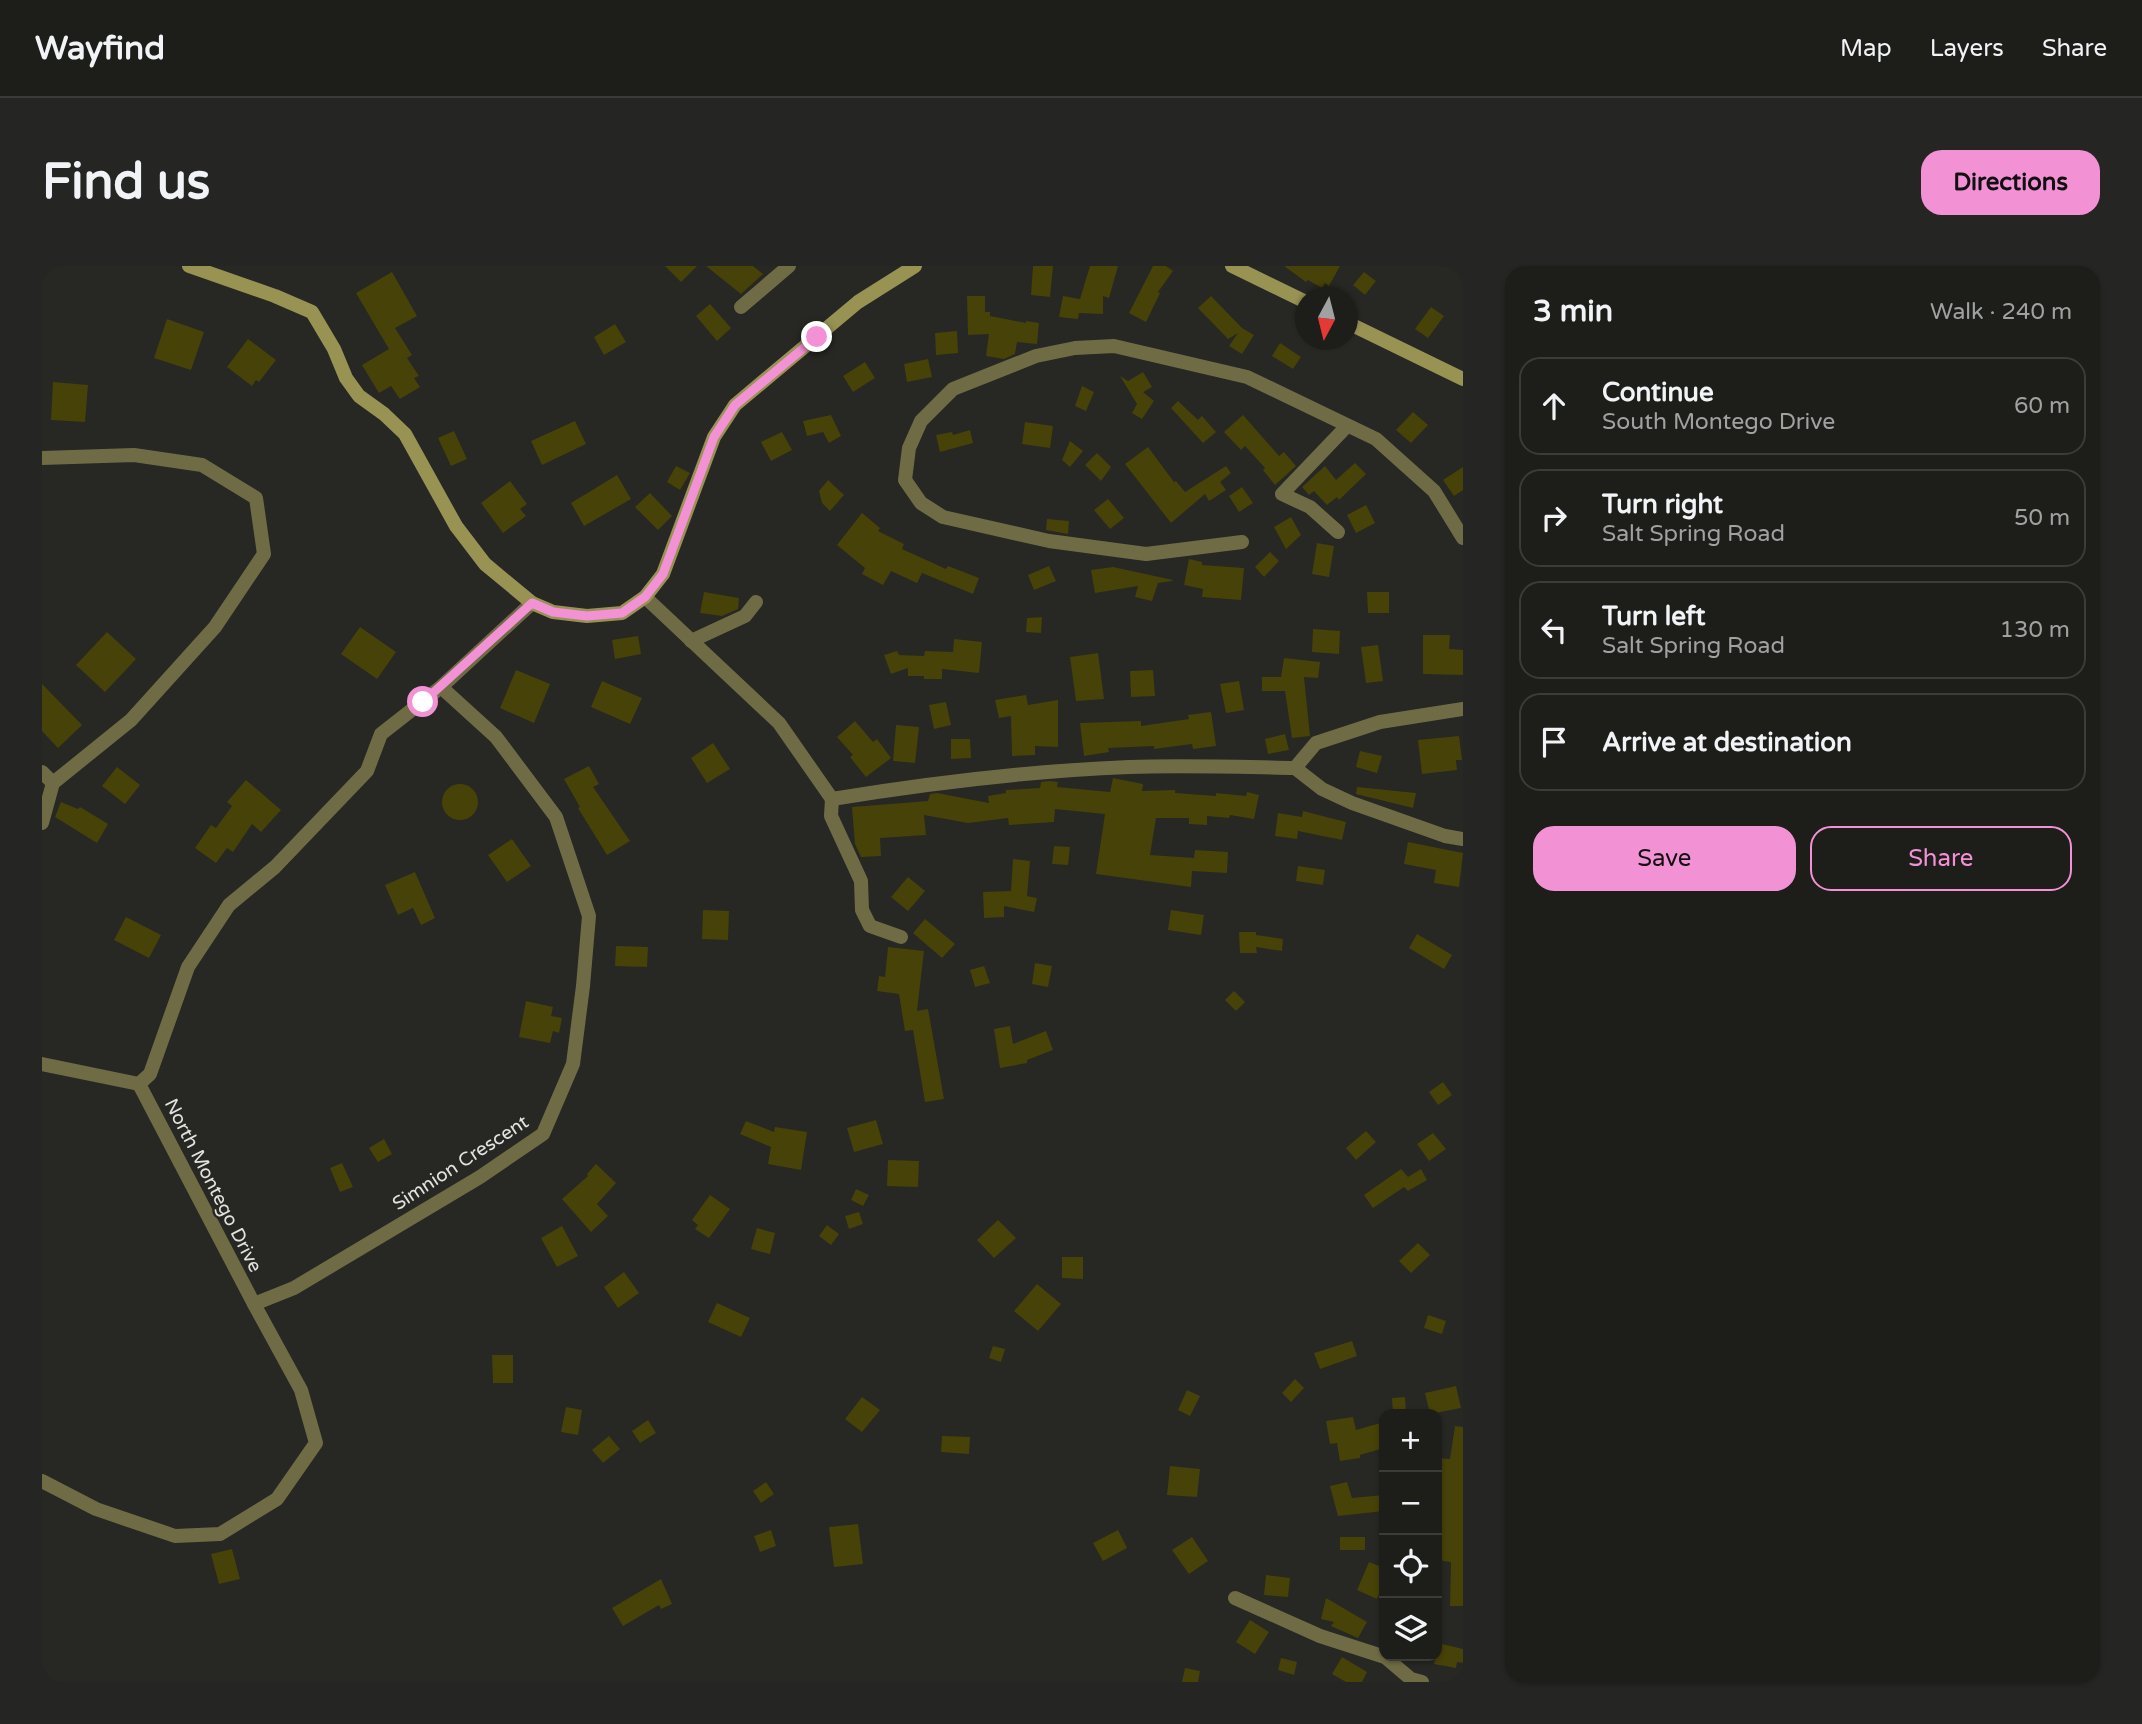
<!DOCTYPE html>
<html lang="en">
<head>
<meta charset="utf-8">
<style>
	:root { --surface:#1d1d1a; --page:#252623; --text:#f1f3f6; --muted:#a0a2a2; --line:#3b3b39; --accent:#f391d5 }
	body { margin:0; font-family:"Varela Round",sans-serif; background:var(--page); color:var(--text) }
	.controls { position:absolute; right:21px; bottom:21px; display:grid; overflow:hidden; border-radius:14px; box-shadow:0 2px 5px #0004 }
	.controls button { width:63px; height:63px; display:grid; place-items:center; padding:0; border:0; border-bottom:2px solid var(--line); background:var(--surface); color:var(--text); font:35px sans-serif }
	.compass { position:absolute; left:1253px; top:21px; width:63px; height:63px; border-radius:50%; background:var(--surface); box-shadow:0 2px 5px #0004; rotate:187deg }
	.stop { position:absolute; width:21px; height:21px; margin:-16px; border:5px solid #f391d5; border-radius:50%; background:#fff }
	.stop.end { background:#f391d5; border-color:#fff; box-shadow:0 2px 7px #0008 }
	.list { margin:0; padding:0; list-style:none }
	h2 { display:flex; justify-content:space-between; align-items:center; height:91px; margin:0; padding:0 28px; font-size:30px }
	h2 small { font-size:23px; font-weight:400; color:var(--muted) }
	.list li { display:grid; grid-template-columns:46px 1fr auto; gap:21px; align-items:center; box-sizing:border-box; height:98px; margin:0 14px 14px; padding:0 14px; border:2px solid var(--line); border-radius:21px }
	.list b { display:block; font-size:26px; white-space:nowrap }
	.list p { margin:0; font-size:23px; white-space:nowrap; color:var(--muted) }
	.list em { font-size:23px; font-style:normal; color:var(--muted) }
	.actions { display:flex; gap:14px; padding:21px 28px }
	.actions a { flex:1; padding:16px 0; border:2px solid var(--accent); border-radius:21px; text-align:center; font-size:24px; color:var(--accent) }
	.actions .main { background:var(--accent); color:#111 }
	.icon { flex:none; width:38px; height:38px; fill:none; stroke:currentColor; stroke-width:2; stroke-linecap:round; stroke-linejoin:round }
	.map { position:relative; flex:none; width:1421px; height:1416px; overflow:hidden; border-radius:21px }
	header { display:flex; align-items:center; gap:42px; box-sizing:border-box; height:98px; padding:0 35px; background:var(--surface); border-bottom:2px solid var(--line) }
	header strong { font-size:33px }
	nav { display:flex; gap:38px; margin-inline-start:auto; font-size:24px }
	.intro { display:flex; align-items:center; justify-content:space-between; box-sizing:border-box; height:168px; padding:0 42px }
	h1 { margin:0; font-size:49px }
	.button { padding:18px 32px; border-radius:21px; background:var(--accent); color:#111; font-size:24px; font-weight:700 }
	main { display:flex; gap:42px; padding:0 42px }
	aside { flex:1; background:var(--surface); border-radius:21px; box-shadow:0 2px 5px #0004 }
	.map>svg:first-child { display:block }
</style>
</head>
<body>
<header>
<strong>Wayfind</strong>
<nav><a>Map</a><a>Layers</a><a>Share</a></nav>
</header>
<div class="intro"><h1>Find us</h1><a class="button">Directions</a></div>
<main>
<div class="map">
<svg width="1421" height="1416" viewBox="0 0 1421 1416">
	<rect width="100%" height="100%" fill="#272723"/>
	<g fill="#474207">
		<polygon points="623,0 655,0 639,16"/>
		<polygon points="664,0 711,0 721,8 699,28"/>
		<polygon points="991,0 1011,0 1008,31 989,29"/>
		<polygon points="1048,0 1076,0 1067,32 1061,30 1061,48 1037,47 1036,53 1017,51 1021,30 1038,33"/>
		<polygon points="1111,0 1124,0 1131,5 1116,26 1118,27 1104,56 1087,47"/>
		<polygon points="1242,0 1298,0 1287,20 1283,17 1280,22 1266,14 1264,16"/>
		<polygon points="350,6 375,50 353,62 370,89 365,92 377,110 372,112 378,121 358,133 349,120 337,127 320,99 347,83 314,27"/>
		<polygon points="1322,6 1334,15 1323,29 1311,19"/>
		<polygon points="925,30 943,30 943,46 948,46 948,50 984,57 984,55 997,57 995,78 975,76 973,88 962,93 944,90 947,68 926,69"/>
		<polygon points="1169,30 1200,62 1212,69 1200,88 1187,80 1196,67 1186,73 1156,42"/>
		<polygon points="668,38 689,62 675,75 654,50"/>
		<polygon points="1389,41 1402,50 1386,72 1373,63"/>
		<polygon points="125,53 162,66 149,104 112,92"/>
		<polygon points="573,58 584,76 562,89 552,71"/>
		<polygon points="915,65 916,87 894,89 893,67"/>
		<polygon points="206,73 234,94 217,116 214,114 210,120 185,101"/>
		<polygon points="1238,77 1259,91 1251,103 1230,90"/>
		<polygon points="886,93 890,111 865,116 862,98"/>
		<polygon points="823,96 833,112 811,126 801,110"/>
		<polygon points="1101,106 1110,121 1101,126 1112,135 1100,153 1090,147 1095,138 1078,110 1086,115"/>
		<polygon points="11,116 46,119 43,156 9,154"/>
		<polygon points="1040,120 1052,126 1044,145 1033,140"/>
		<polygon points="1136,135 1156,154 1160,150 1174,166 1161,177 1129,142"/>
		<polygon points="1371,146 1386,159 1369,177 1354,164"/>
		<polygon points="789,149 799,170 787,177 781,166 765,170 761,155"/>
		<polygon points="1201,149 1237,190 1242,186 1254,200 1233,219 1221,204 1223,202 1203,180 1199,184 1182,166"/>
		<polygon points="533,155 544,178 500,199 489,175"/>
		<polygon points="983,156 1011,160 1008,182 980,178"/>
		<polygon points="928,164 931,177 898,186 894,169 910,166 911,169"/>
		<polygon points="412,165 425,193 409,200 396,172"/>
		<polygon points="740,166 750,184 729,195 719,176"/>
		<polygon points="1028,175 1041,185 1028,201 1020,194"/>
		<polygon points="1106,181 1132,216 1134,215 1143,226 1184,200 1189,207 1178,216 1184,224 1167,235 1163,228 1129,257 1083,198"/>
		<polygon points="1055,187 1069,201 1059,215 1043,199"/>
		<polygon points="1313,197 1324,208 1297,234 1295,231 1285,239 1272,225 1267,229 1260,221 1283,200 1294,214"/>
		<polygon points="634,200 648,207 638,224 625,216"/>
		<polygon points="1421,201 1421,224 1412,230 1401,214"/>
		<polygon points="575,209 589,233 542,260 529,237"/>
		<polygon points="786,214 802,229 788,245 780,237 777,225"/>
		<polygon points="468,215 485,238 478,243 484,250 461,267 439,237"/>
		<polygon points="1200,221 1211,237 1197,246 1187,230"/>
		<polygon points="608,227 630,250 616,264 593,241"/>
		<polygon points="1066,233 1082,252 1068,263 1052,244"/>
		<polygon points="1324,239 1333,257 1314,267 1305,249"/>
		<polygon points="820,247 838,262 836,265 862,278 860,283 904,303 906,300 937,312 931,328 880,307 875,317 849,305 841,319 820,308 823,302 795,279"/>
		<polygon points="1249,251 1259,269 1244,283 1232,261"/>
		<polygon points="1005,253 1027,255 1026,268 1004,264"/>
		<polygon points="1275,277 1292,280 1287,311 1270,308"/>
		<polygon points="1228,286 1237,295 1222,311 1213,301"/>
		<polygon points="1147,293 1160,296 1160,299 1202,302 1199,334 1160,331 1161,323 1142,319"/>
		<polygon points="1007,300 1014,315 992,324 986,309"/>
		<polygon points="1071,301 1131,314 1130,315 1116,317 1110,335 1093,331 1096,320 1053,327 1049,304"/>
		<polygon points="662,326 697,332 696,343 680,350 658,347"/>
		<polygon points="1325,326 1347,326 1347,347 1326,347"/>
		<polygon points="1000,351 999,367 984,366 985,352"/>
		<polygon points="318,361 354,386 335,413 299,388"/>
		<polygon points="1271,363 1298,365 1297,388 1270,386"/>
		<polygon points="65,366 94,393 63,426 34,399"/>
		<polygon points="1381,369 1408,369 1407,383 1421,384 1421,409 1381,408"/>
		<polygon points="596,370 599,388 573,393 570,374"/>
		<polygon points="912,373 940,376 937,407 900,403 900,413 882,413 882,410 866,410 866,402 849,408 842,389 855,385 857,389 882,390 883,385 911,386"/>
		<polygon points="1336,379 1341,415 1324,417 1319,381"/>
		<polygon points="1056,387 1062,433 1034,435 1028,391"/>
		<polygon points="1242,392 1278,396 1276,412 1262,411 1268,470 1250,472 1243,425 1220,425 1220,411 1239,411"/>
		<polygon points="474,404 508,418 492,457 458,442"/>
		<polygon points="1111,404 1113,430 1089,431 1088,405"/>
		<polygon points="560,415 600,432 588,458 549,441"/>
		<polygon points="1197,415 1202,444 1184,447 1178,418"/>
		<polygon points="0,418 40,459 16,482 0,465"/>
		<polygon points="984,429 986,439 1016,434 1016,481 993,480 993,489 970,490 969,450 957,452 953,434"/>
		<polygon points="904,436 909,459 892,463 887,439"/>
		<polygon points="1169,446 1174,480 1151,483 1150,478 1112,483 1112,480 1066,482 1067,486 1042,490 1038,457 1099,455 1099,460 1147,453 1146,449"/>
		<polygon points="813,455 831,476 835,473 849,492 824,511 808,491 811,489 795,471"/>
		<polygon points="854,459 877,461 873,497 851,495"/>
		<polygon points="1243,468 1247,484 1226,488 1223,473"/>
		<polygon points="1417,470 1420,494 1414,494 1415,504 1380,508 1376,474"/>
		<polygon points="909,473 928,473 929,492 909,493"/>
		<polygon points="671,477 688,503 665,517 649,492"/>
		<polygon points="1318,485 1340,490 1335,507 1314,501"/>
		<polygon points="547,500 557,518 551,521 588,575 565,589 536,542 538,541 522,513"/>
		<polygon points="75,501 98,519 83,538 60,520"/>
		<polygon points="1071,512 1101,518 1100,525 1133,524 1133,527 1174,530 1174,527 1204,530 1205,526 1217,529 1212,553 1188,549 1187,552 1165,550 1165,559 1147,558 1147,552 1114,552 1108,589 1152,592 1153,584 1186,586 1185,607 1150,605 1149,621 1054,608 1063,548 1013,543 1012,556 967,559 966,552 926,557 882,549 884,569 838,572 839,590 819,591 813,578 810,541 886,535 888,528 895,527 947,537 946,530 964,527 964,524 998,522 999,516 1008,515 1016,516 1015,521 1068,526"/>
		<polygon points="204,514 239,544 219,566 210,558 191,586 185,582 174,597 153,582 169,559 174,562 190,540 185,536"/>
		<circle cx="418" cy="536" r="18"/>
		<polygon points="1315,521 1374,527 1371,542 1314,528"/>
		<polygon points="19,536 36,543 38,541 66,558 55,577 13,551"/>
		<polygon points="1261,545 1304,556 1300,574 1256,565 1255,573 1233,570 1236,547 1260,551"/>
		<polygon points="470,573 489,600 465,616 446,589"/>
		<polygon points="1366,576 1421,587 1417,621 1392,617 1394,604 1362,598"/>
		<polygon points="1012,580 1028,581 1026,599 1010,598"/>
		<polygon points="971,593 988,595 985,630 995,632 992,646 962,640 962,651 942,652 941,626 969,625"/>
		<polygon points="1256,600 1283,604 1281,619 1254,615"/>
		<polygon points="373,606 393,652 379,659 371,642 356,649 343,619"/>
		<polygon points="866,611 883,625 866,645 849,631"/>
		<polygon points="661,644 687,645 686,674 660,673"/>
		<polygon points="1129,644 1162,649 1159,669 1126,664"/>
		<polygon points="84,651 119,669 107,692 72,674"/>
		<polygon points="883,653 913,678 900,692 871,667"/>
		<polygon points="1197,666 1214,666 1214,669 1241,673 1240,685 1214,681 1215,687 1198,687"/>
		<polygon points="1375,668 1410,689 1402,703 1367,682"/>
		<polygon points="574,680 606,681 605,701 573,700"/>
		<polygon points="846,681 882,685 875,745 886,743 902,833 883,836 871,764 863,765 857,728 835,725 837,710 843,711"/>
		<polygon points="993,697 1010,700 1006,721 990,718"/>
		<polygon points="942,700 948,717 933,721 928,704"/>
		<polygon points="1192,725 1203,736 1194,745 1183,734"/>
		<polygon points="484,735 511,741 509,750 520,752 517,767 511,765 508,777 477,771"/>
		<polygon points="968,760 971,778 1004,765 1011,784 985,794 985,797 958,802 952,763"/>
		<polygon points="1401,816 1410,829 1396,839 1387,826"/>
		<polygon points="834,854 841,878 812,886 805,862"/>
		<polygon points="704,855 732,866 733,861 765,866 759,904 726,898 729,881 698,868"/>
		<polygon points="1324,865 1334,876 1314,894 1304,882"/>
		<polygon points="1391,867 1404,883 1387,895 1375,878"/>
		<polygon points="342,873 350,888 336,896 327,882"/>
		<polygon points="846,894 877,895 876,921 845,920"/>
		<polygon points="300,897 311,921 298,926 288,902"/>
		<polygon points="554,898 574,917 555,938 566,950 549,966 520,933 546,910 545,908"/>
		<polygon points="1359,903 1366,911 1379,903 1385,914 1366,925 1362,921 1331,942 1322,929"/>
		<polygon points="814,923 827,929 821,940 809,934"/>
		<polygon points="668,929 688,943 667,972 653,963 656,959 650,954"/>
		<polygon points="817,946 821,958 807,963 803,950"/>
		<polygon points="956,954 974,972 952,992 935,974"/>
		<polygon points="785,959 797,968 789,979 777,970"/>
		<polygon points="520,960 536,990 515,1001 499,972"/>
		<polygon points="715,962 733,967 728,988 709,983"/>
		<polygon points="1376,977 1388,989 1369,1007 1357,995"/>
		<polygon points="1020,991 1041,991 1041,1013 1020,1012"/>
		<polygon points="582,1006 597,1027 576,1042 562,1021"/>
		<polygon points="995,1018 1019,1038 996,1065 972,1045"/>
		<polygon points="675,1037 708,1052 699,1071 666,1056"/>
		<polygon points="1386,1049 1404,1055 1400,1068 1382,1062"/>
		<polygon points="1310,1075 1315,1090 1278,1103 1272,1087"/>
		<polygon points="951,1080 963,1083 959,1096 947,1092"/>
		<polygon points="450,1089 471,1089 471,1117 451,1117"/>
		<polygon points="1253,1113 1262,1122 1249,1136 1240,1127"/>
		<polygon points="1414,1120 1419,1142 1388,1148 1383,1127"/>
		<polygon points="1145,1124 1158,1130 1148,1150 1136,1144"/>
		<polygon points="820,1131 838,1144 820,1166 803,1153"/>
		<polygon points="1363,1131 1364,1148 1351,1148 1350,1132"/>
		<polygon points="524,1141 540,1144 536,1169 519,1166"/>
		<polygon points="1311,1151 1314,1164 1342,1156 1342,1182 1318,1189 1318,1192 1298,1195 1295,1177 1288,1178 1284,1155"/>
		<polygon points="606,1154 614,1167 598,1177 590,1165"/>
		<polygon points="1413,1160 1421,1161 1421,1340 1408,1340 1409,1296 1395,1294 1399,1249 1395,1248 1395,1192 1408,1193"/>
		<polygon points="567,1170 578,1183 561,1197 550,1184"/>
		<polygon points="900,1170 928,1171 927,1188 899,1186"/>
		<polygon points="1128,1200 1158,1203 1155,1231 1125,1229"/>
		<polygon points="724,1216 732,1228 719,1237 711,1225"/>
		<polygon points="1305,1216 1310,1232 1342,1229 1342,1245 1296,1250 1288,1220"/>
		<polygon points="816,1258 821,1298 792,1301 787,1261"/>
		<polygon points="729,1264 734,1280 718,1286 712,1270"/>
		<polygon points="1076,1264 1085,1282 1061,1295 1051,1277"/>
		<polygon points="1150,1271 1166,1295 1147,1308 1130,1284"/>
		<rect x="1298" y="1271" width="25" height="13"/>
		<polygon points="190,1283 198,1313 177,1318 169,1288"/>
		<polygon points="1327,1296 1342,1302 1342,1315 1335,1333 1315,1324"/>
		<polygon points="1224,1309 1248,1312 1246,1331 1222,1329"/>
		<polygon points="619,1313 630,1338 619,1343 617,1339 581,1360 570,1342"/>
		<polygon points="1284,1332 1325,1356 1316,1372 1289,1360 1292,1356 1279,1353"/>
		<polygon points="1208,1354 1227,1366 1213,1388 1194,1376"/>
		<polygon points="1396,1377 1421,1383 1421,1397 1415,1396 1414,1402 1392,1398"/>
		<polygon points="1300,1391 1325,1406 1320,1416 1304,1416 1290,1408"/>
		<polygon points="1239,1392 1255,1396 1252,1409 1236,1404"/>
		<polygon points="1143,1402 1158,1405 1156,1416 1140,1416"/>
	</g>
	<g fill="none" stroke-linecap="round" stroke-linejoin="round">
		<g stroke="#6f6c45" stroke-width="14">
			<polyline points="699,41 747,0"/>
			<polyline points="0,192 92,189 160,199 214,232 222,288 173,361 89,454 11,517 0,557"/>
			<polyline points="1296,266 1268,241 1240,228 1305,160"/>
			<polyline points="1200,276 1104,288 1007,275 901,251 879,237 863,214 867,182 879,155 911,123 994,90 1033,82 1072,80 1205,111 1334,173 1392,225 1421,272"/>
			<path d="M603,331L737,457L790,533C888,517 987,505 1087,501C1142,499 1198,501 1253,502L1274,477L1338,456L1421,443"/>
			<polyline points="649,375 703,350 714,336"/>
			<polyline points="1253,502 1280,523 1310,537 1403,570 1421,573"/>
			<polyline points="0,506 11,517"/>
			<polyline points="790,533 789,550 819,615 820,644 828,660 859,671"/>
			<polyline points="0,798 97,818"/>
			<polyline points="97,818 108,808 146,701 187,639 233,601 325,505 339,468 399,421 490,337"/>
			<polyline points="212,1038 252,1022 438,911 501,868 531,798 541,720 547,650 514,551 454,471 399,421"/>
			<polyline points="0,1215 54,1243 133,1270 178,1268 235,1233 274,1177 259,1124 212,1038 97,818"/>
			<polyline points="1193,1332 1278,1370 1343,1391 1369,1413 1380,1416"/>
		</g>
		<g stroke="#989353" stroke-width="14">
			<polyline points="147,0 233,30 270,46 292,83 304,112 317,130 342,148 363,168 414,260 443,298 490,337 511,346 545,350 580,347 603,331 621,308 672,171 693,139 816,36 873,0"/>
			<polyline points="1190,0 1264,36"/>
			<polyline points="1306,57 1421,113"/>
		</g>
	</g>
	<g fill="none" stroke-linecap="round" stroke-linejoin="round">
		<polyline stroke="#f391d5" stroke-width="9" points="381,436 490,337 511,346 545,350 580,347 603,331 621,308 672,171 693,139 775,71"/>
	</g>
	<g text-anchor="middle" stroke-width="5" stroke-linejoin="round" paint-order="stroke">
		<g font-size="19" fill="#e3e3e1" stroke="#272723">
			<text transform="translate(418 896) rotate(-33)" y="7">Simnion Crescent</text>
			<text transform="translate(172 919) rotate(63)" y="7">North Montego Drive</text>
		</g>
	</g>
</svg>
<div class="controls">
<button>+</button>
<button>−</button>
<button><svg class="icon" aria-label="locate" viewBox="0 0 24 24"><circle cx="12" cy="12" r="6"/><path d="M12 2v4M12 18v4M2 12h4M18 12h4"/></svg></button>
<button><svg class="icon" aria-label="layers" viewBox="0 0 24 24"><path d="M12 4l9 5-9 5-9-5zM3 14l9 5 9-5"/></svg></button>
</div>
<svg class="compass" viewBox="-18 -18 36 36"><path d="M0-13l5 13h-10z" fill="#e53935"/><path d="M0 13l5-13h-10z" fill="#a0a2a2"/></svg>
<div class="stop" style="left:381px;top:436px"></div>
<div class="stop end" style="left:775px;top:71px"></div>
</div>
<aside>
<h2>3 min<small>Walk · 240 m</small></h2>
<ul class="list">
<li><svg class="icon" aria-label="ahead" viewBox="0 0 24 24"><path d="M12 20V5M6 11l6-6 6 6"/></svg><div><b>Continue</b><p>South Montego Drive</p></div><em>60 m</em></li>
<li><svg class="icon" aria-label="right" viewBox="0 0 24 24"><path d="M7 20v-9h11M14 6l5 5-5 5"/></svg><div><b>Turn right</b><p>Salt Spring Road</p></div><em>50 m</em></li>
<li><svg class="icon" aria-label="left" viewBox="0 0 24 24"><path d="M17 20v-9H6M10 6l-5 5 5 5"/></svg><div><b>Turn left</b><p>Salt Spring Road</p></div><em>130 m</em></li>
<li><svg class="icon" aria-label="arrive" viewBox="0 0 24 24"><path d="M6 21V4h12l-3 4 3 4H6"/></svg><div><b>Arrive at destination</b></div></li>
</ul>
<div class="actions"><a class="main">Save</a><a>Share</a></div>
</aside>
</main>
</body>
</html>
